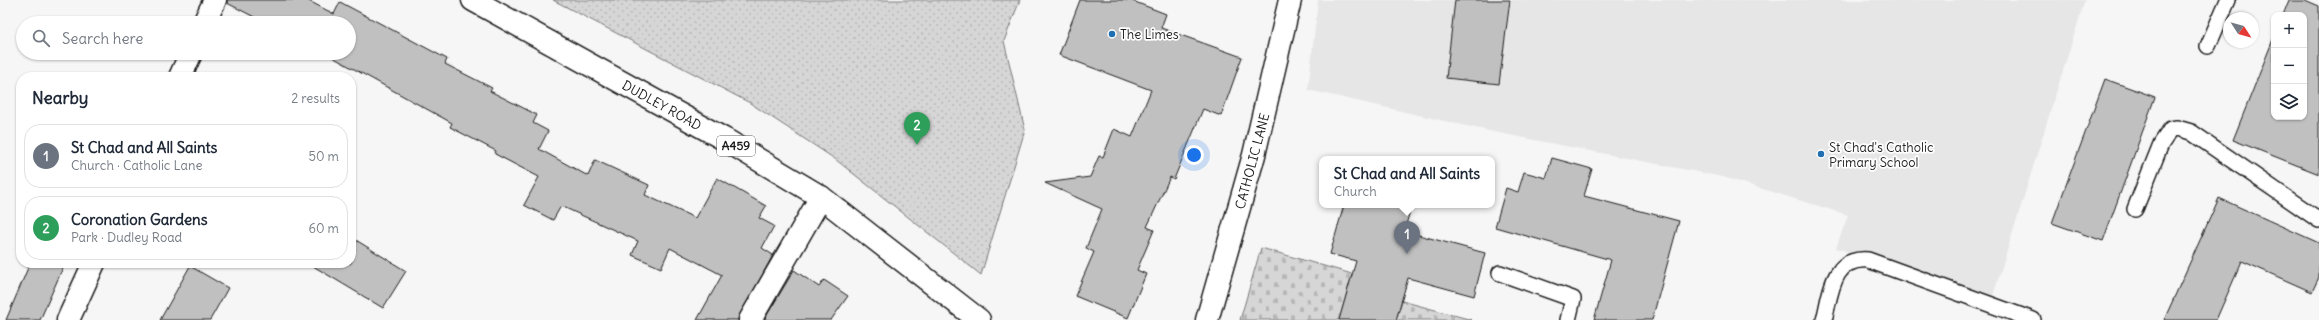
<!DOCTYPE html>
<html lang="en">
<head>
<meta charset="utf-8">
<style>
	:root { --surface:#fff; --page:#f2f2f3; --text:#1f2937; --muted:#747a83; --line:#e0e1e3; --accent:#ea580c }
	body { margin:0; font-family:Delius,sans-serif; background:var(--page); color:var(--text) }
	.controls { position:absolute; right:12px; top:12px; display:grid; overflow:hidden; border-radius:8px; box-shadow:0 1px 3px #0004 }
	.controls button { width:36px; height:36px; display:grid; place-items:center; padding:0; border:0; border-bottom:1px solid var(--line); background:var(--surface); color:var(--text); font:20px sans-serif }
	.compass { position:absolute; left:2223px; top:12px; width:36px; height:36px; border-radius:50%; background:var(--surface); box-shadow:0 1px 3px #0004; rotate:126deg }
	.you { position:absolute; left:1194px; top:155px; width:14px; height:14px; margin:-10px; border:3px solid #fff; border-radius:50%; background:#1a73e8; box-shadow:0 0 0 6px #1a73e833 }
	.badge { display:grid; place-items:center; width:26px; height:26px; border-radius:50%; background:var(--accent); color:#fff; font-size:13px; font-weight:700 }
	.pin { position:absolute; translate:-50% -33px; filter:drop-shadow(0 1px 2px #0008) }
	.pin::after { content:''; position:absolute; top:21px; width:14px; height:12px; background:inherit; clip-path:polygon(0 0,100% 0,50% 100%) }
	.popup { position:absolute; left:1319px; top:156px; width:176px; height:52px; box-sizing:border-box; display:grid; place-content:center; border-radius:8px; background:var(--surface); filter:drop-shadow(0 1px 3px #0005); font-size:13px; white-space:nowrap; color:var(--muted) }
	.popup b { font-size:15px; color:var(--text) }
	.popup::after { content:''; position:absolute; left:50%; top:100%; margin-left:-8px; border:8px solid transparent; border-top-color:var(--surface) }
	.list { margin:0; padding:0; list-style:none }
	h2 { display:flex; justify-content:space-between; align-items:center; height:52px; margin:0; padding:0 16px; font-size:17px }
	h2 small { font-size:13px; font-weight:400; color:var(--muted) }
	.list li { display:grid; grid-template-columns:26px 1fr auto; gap:12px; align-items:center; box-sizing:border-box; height:64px; margin:0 8px 8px; padding:0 8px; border:1px solid var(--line); border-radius:16px }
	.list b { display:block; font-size:15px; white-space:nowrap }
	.list p { margin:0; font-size:13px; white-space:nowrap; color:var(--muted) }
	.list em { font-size:13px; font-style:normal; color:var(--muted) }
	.icon { flex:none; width:22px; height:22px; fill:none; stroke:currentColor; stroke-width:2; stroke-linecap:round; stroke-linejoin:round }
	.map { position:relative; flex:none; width:2319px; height:320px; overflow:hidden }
	.search { position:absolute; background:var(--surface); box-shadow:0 1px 3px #0004; left:16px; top:16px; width:340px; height:44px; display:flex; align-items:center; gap:10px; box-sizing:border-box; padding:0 14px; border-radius:22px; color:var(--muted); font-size:15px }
	.panel { position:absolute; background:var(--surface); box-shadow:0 1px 3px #0004; left:16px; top:72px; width:340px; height:196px; border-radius:16px }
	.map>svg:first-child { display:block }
</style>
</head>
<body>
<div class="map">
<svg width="2319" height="320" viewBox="0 0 2319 320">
	<defs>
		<pattern id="grass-dots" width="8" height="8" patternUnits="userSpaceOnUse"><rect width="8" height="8" fill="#d6d6d6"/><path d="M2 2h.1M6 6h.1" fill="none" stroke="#b7b7b7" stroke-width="1.8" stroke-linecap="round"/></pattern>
		<pattern id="cemetery-stones" width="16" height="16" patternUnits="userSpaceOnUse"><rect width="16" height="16" fill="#d6d6d6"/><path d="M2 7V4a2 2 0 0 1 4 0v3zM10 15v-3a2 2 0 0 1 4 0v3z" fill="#b7b7b7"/></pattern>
	</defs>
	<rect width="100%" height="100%" fill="#f6f6f6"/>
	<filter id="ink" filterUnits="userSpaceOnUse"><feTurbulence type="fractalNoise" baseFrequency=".025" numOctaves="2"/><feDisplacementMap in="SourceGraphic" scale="8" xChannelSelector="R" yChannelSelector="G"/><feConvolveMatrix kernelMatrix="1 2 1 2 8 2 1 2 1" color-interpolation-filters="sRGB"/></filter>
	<g filter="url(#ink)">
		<polygon fill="#e6e6e6" points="1318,0 2085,0 1993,296 1836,248 1848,215 1723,177 1489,131 1308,90"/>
		<polygon fill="url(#grass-dots)" stroke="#797979" points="553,0 1020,0 1004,41 1025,130 981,275 835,159 750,103"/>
		<g fill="url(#cemetery-stones)" stroke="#797979">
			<polygon points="1261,248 1352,274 1339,320 1240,320"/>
			<polygon points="1402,301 1472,320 1396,320"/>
		</g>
		<g fill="#c0c0c0" stroke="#1c1c1c">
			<polygon points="227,0 307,0 334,14 340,2 447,59 445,64 492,88 490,91 537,115 533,123 548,131 539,149 588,176 595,160 649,185 645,195 695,218 717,178 766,206 759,218 774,226 762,248 773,255 738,320 697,320 722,275 670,248 661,268 632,255 638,241 561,206 553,220 524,205 539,177 495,154 496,151 450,127 452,123 325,53 349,53 349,23 266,23 227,3"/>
			<polygon points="1080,0 1130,0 1166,14 1161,28 1242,57 1221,116 1203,109 1174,179 1170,177 1147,227 1154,230 1137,270 1146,274 1128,318 1075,296 1094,252 1086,248 1102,209 1045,183 1090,177 1099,156 1103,157 1114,129 1132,137 1151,90 1059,55"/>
			<polygon points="1455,0 1510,0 1499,84 1446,78"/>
			<polygon points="2289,0 2305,0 2319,6 2319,174 2233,140 2274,37 2274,117 2304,117 2304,15 2283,15"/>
			<polygon points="2105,79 2155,97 2103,241 2052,223"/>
			<polygon points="1552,158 1592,169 1584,196 1679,221 1652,320 1594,320 1611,260 1495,227 1506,188 1518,192 1524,172 1546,178"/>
			<polygon points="2219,198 2319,243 2319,277 2312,292 2242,261 2216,320 2164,320"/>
			<polygon points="1344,205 1412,205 1404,231 1485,253 1474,296 1408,278 1396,320 1339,320 1356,261 1330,254"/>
			<polygon points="351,237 406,271 383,308 308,263 351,263"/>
			<polygon points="30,263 65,263 40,320 6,320"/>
			<polygon points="190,266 228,288 210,320 160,320"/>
			<polygon points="794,270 819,287 824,280 848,296 831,320 764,320"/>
		</g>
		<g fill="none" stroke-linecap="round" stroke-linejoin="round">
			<defs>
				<g id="service">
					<polyline points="2208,46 2228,0"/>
					<polyline points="2135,209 2161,144 2171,129 2177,128 2191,132 2319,220"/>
					<polyline points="1500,273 1573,299 1568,320"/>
					<path d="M1824,320C1831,293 1832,257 1868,260L2033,320"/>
				</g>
				<g id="minor">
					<polyline points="204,23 215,0"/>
					<polyline points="180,77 191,53"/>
					<polyline points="68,320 94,263"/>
					<polyline points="750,320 821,197"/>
					<polyline points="1207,320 1254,155 1290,0"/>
				</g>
				<polyline id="primary" points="473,0 724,139 821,197 979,320"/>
			</defs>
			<use href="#service" stroke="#1c1c1c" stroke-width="18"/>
			<use href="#minor" stroke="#1c1c1c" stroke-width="25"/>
			<use href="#primary" stroke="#1c1c1c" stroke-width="25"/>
			<use href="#service" stroke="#fff" stroke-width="15"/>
			<use href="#minor" stroke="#fff" stroke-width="22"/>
			<use href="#primary" stroke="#fff" stroke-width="22"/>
		</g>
	</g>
	<g fill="#1f6fb2" stroke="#fff" stroke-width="1.5">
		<circle cx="1112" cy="34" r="4"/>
		<circle cx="1821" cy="154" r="4"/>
	</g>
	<g text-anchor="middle" stroke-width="3.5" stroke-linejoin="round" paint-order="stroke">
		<rect fill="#fff" stroke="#606060" stroke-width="1" x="717" y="136" width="38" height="20" rx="3"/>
		<g font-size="12" font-weight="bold" fill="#1c1c1c">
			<text x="736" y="150">A459</text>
		</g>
		<g font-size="13" fill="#1c1c1c" stroke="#fff" text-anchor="start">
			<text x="1120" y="39">The Limes</text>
			<text x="1829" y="152">St Chad's Catholic<tspan x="1829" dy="15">Primary School</tspan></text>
		</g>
		<g font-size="13" fill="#1c1c1c" stroke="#fff">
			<text transform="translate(662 105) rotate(29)" y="5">DUDLEY ROAD</text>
			<text transform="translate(1252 161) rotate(-75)" y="5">CATHOLIC LANE</text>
		</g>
	</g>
</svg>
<div class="controls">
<button>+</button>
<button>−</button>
<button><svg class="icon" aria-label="layers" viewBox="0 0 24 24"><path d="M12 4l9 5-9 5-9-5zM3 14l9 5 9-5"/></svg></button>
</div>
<svg class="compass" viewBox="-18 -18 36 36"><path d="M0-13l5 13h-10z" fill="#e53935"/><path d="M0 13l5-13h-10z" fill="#747a83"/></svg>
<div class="you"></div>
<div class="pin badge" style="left:1407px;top:254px;background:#6b7280">1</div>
<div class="popup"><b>St Chad and All Saints</b>Church</div>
<div class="pin badge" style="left:917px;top:145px;background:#2e9e5b">2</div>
<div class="search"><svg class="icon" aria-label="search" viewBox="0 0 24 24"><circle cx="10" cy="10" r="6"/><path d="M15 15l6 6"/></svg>Search here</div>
<section class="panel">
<h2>Nearby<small>2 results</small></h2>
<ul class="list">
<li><span class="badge" style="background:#6b7280">1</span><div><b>St Chad and All Saints</b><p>Church · Catholic Lane</p></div><em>50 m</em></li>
<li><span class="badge" style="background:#2e9e5b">2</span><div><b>Coronation Gardens</b><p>Park · Dudley Road</p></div><em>60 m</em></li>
</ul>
</section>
</div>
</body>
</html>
